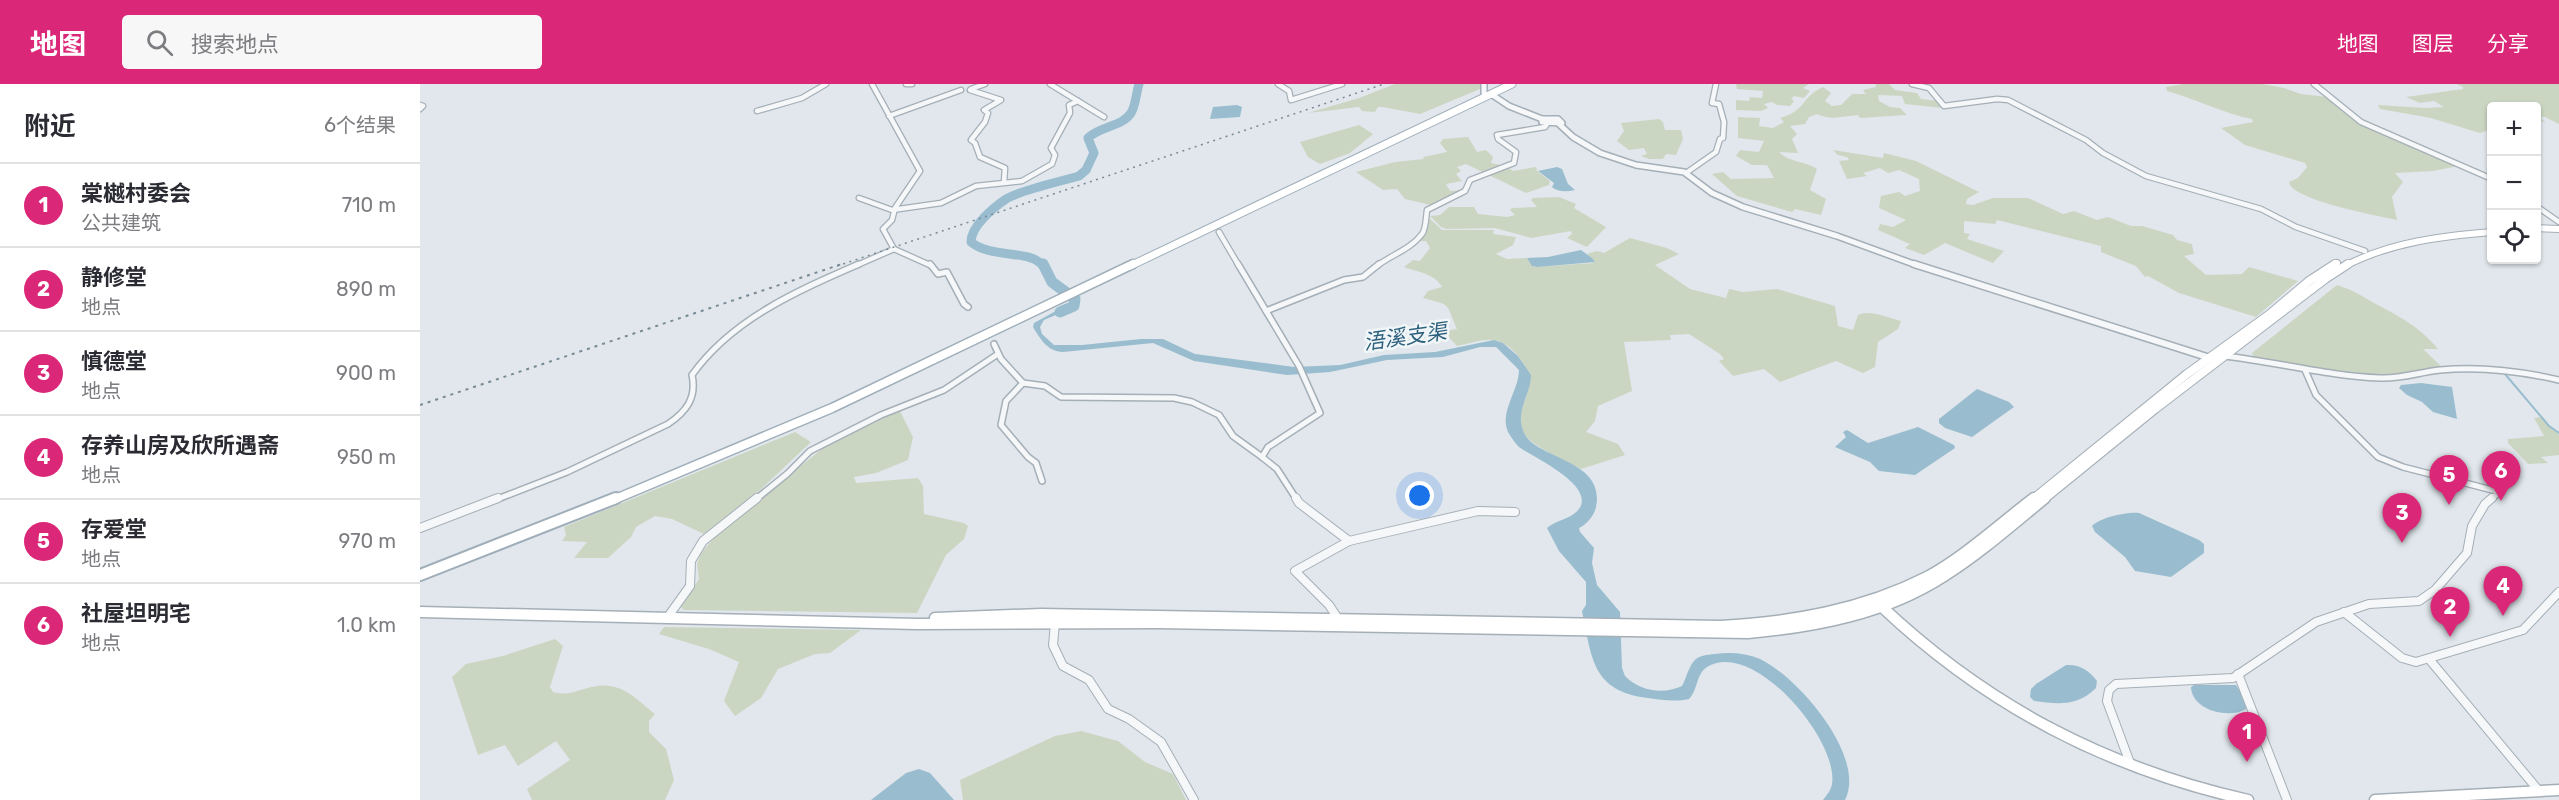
<!DOCTYPE html>
<html lang="zh">
<head>
<meta charset="utf-8">
<style>
	:root { --surface:#fff; --page:#f7f7f7; --text:#2b2b33; --muted:#7c7c81; --line:#e1e1e2; --accent:#db2777 }
	body { margin:0; font-family:Rubik,"Noto Sans SC",sans-serif; background:var(--page); color:var(--text) }
	.controls { position:absolute; right:18px; top:18px; display:grid; overflow:hidden; border-radius:6px; box-shadow:0 2px 4px #0004 }
	.controls button { width:54px; height:54px; display:grid; place-items:center; padding:0; border:0; border-bottom:2px solid var(--line); background:var(--surface); color:var(--text); font:30px sans-serif }
	.you { position:absolute; left:1000px; top:412px; width:21px; height:21px; margin:-15px; border:4px solid #fff; border-radius:50%; background:#1a73e8; box-shadow:0 0 0 9px #1a73e833 }
	.badge { display:grid; place-items:center; width:39px; height:39px; border-radius:50%; background:var(--accent); color:#fff; font-size:20px; font-weight:700 }
	.pin { position:absolute; translate:-50% -50px; filter:drop-shadow(0 2px 3px #0008) }
	.pin::after { content:''; position:absolute; top:32px; width:21px; height:18px; background:inherit; clip-path:polygon(0 0,100% 0,50% 100%) }
	.list { margin:0; padding:0; list-style:none }
	h2 { display:flex; justify-content:space-between; align-items:center; height:78px; margin:0; padding:0 24px; font-size:26px }
	h2 small { font-size:20px; font-weight:400; color:var(--muted) }
	.list li { display:grid; grid-template-columns:39px 1fr auto; gap:18px; align-items:center; box-sizing:border-box; height:84px; padding:0 24px; border-top:2px solid var(--line) }
	.list b { display:block; font-size:22px; white-space:nowrap }
	.list p { margin:0; font-size:20px; white-space:nowrap; color:var(--muted) }
	.list em { font-size:20px; font-style:normal; color:var(--muted) }
	.icon { flex:none; width:33px; height:33px; fill:none; stroke:currentColor; stroke-width:2; stroke-linecap:round; stroke-linejoin:round }
	.map { position:relative; flex:none; width:2139px; height:716px; overflow:hidden }
	header { display:flex; align-items:center; gap:36px; box-sizing:border-box; height:84px; padding:0 30px; background:var(--accent); color:#fff }
	header strong { font-size:28px }
	nav { display:flex; gap:33px; margin-inline-start:auto; font-size:21px }
	.search { width:420px; height:54px; background:var(--page); display:flex; align-items:center; gap:15px; box-sizing:border-box; padding:0 21px; border-radius:6px; color:var(--muted); font-size:22px }
	main { display:flex }
	aside { flex:1; background:var(--surface) }
	.map>svg:first-child { display:block }
</style>
</head>
<body>
<header>
<strong>地图</strong>
<div class="search"><svg class="icon" aria-label="search" viewBox="0 0 24 24"><circle cx="10" cy="10" r="6"/><path d="M15 15l6 6"/></svg>搜索地点</div>
<nav><a>地图</a><a>图层</a><a>分享</a></nav>
</header>
<main>
<aside>
<h2>附近<small>6个结果</small></h2>
<ul class="list">
<li><span class="badge">1</span><div><b>棠樾村委会</b><p>公共建筑</p></div><em>710 m</em></li>
<li><span class="badge">2</span><div><b>静修堂</b><p>地点</p></div><em>890 m</em></li>
<li><span class="badge">3</span><div><b>慎德堂</b><p>地点</p></div><em>900 m</em></li>
<li><span class="badge">4</span><div><b>存养山房及欣所遇斋</b><p>地点</p></div><em>950 m</em></li>
<li><span class="badge">5</span><div><b>存爱堂</b><p>地点</p></div><em>970 m</em></li>
<li><span class="badge">6</span><div><b>社屋坦明宅</b><p>地点</p></div><em>1.0 km</em></li>
</ul>
</aside>
<div class="map">
<svg width="2139" height="716" viewBox="0 0 2139 716">
	<rect width="100%" height="100%" fill="#e1e7ec"/>
	<g fill="#cbd6c2">
		<polygon points="975,0 1061,0 1060,5 1000,30 963,23 958,23 955,28 942,27 939,23 888,29 939,14"/>
		<polygon points="1316,0 1389,0 1383,4 1390,7 1384,14 1374,12 1371,15 1374,17 1370,22 1357,21 1352,18 1344,20 1348,24 1341,27 1316,26 1316,16 1329,17 1330,13 1342,14 1343,7 1317,5"/>
		<path d="M1456,0H1469L1475,6L1497,9L1501,15L1519,17L1522,24L1485,20L1482,12L1458,11L1459,17L1470,23L1480,24L1487,31L1440,34L1438,31C1423,32 1411,37 1397,30L1389,33L1385,40L1370,42L1377,50L1372,55L1378,69L1359,68C1370,79 1386,77 1397,85L1390,106L1406,115L1401,131L1375,125L1372,128L1317,112L1292,90L1303,88L1311,95L1354,94L1347,81H1332L1316,72L1320,66L1339,68L1344,57L1318,54V33L1340,34L1339,42L1353,44L1364,38L1360,34C1386,27 1381,13 1403,3L1411,9L1405,17L1412,22L1421,21L1432,10H1446L1443,6L1456,3Z"/>
		<path d="M1763,0H1842L1864,4L1881,10L1907,13L1924,28L1940,38L2038,82L2013,87L1975,89L1983,98L1972,113L1977,136C1959,132 1871,116 1869,98L1878,94L1887,83L1885,79L1825,61L1801,44L1833,38L1832,35C1802,29 1776,15 1747,7L1746,3Z"/>
		<polygon points="2037,0 2139,0 2139,40 2125,33 2119,33 2126,39 2117,36 2116,22 2072,22 2071,45 2060,49 2011,34 1960,25 1958,21 2006,24 2024,23 2014,17 2000,19 1986,13 2043,5 2043,3"/>
		<polygon points="1239,35 1243,38 1245,46 1261,46 1263,55 1256,71 1246,70 1243,75 1229,75 1221,72 1227,70 1224,64 1209,66 1197,57 1204,47 1201,39"/>
		<polygon points="939,41 953,50 930,69 900,80 888,73 880,58"/>
		<polygon points="1048,53 1057,68 1066,66 1073,73 1071,79 1086,82 1093,87 1116,83 1117,87 1130,97 1129,101 1106,109 1046,80 1037,83 1041,87 1036,90 1042,97 1026,100 1030,107 1045,106 1015,122 985,115 977,105 963,106 936,88 975,78 1004,75 1003,73 1027,68 1020,59 1023,55"/>
		<polygon points="1413,66 1463,74 1464,69 1496,77 1559,108 1547,115 1546,120 1553,121 1573,114 1608,114 1643,130 1654,127 1677,136 1688,133 1711,142 1722,142 1753,151 1757,156 1772,160 1774,170 1764,172 1786,191 1822,190 1829,183 1878,197 1836,233 1759,209 1728,192 1725,193 1716,182 1681,168 1681,162 1577,136 1575,140 1544,137 1544,149 1550,150 1547,155 1584,167 1573,179 1525,159 1504,171 1485,164 1490,160 1458,146 1460,140 1473,143 1486,136 1459,124 1461,112 1479,108 1485,112 1500,107 1499,95 1479,86 1468,89 1460,84 1443,89 1447,92 1427,95 1419,77 1429,76 1427,73 1418,71"/>
		<polygon points="1139,113 1156,120 1154,124 1186,143 1167,163 1147,154 1152,150 1151,147 1111,154 1075,144 1027,145 1021,143 1010,132 1020,131 1029,123 1054,123 1058,130 1087,133 1095,131 1090,126 1092,124 1117,123 1111,116 1113,114"/>
		<path d="M1008,133L1022,146H1074L1073,150L1096,153L1093,161L1076,170L1087,175L1107,174L1114,183L1173,179L1172,174L1167,170L1177,167L1184,169L1210,154L1247,164L1259,170L1235,181L1270,205L1306,214L1309,205L1323,208L1357,205L1415,222L1418,242L1433,246L1438,231C1451,225 1468,234 1481,237L1478,245L1458,258L1455,283L1443,289L1416,277L1360,298L1344,285L1313,292L1299,277L1304,275L1300,270L1269,250L1250,251L1251,256L1204,258L1212,307L1178,322L1175,337L1166,348L1198,360L1205,371L1161,385C1148,378 1109,361 1103,348C1095,326 1109,315 1109,299C1109,282 1092,258 1073,256C1061,255 1048,260 1037,262L1023,247L1037,245C1025,218 1033,222 1003,214L1008,207L1022,203C1015,190 998,188 984,183L993,176L1000,177L1010,164L1006,157H999L1004,150Z"/>
		<path d="M1917,201C1933,206 1940,211 1954,219C1980,233 1999,242 2018,265H2003L2023,284C2008,286 1992,291 1976,291C1928,293 1880,282 1833,273L1832,269Z"/>
		<polygon points="480,327 493,353 488,376 456,389 434,393 436,399 498,394 503,402 504,430 544,439 548,442 544,455 526,471 497,529 264,526 261,523 279,495 277,480 281,469 303,444 417,353"/>
		<polygon points="2121,333 2139,351 2139,371 2121,373 2128,379 2108,380 2088,359 2088,355 2124,352 2114,334"/>
		<polygon points="375,348 391,358 337,409 284,450 252,435 235,432 216,443 211,453 188,474 154,474 167,458 142,457 146,451 144,443"/>
		<polygon points="244,543 441,546 410,569 395,570 358,585 341,614 315,632 304,617 319,578 289,565 239,550"/>
		<path d="M135,555L143,562L130,603L133,608C148,612 156,607 171,603C200,596 214,613 235,630L229,637V648L246,665L254,696L245,716H112L107,705L150,676L136,657L98,682L85,661L58,671L32,593L46,580L83,572Z"/>
		<polygon points="661,647 698,657 725,678 753,690 766,716 543,716 540,696 635,652"/>
	</g>
	<g fill="#99bdcf">
		<polygon points="817,21 822,23 820,33 790,35 793,23"/>
		<path d="M1137,83L1142,85L1148,100L1155,106C1146,108 1138,108 1132,103L1134,99L1118,87Z"/>
		<polygon points="1161,166 1172,174 1175,178 1117,183 1112,182 1107,174 1128,173"/>
		<path d="M651,222H657L624,236L620,243L622,250L634,261H662L721,255H743L775,270L874,283L920,281L964,271L1015,268L1074,256L1083,259L1098,272L1111,291C1111,311 1094,327 1104,349C1117,376 1186,375 1176,423C1174,432 1167,440 1159,444L1160,448L1174,464L1172,479L1177,501L1200,528L1202,584L1205,592C1220,607 1243,611 1262,602C1266,595 1268,584 1274,577C1279,571 1287,571 1295,570C1310,568 1326,569 1340,575C1378,593 1447,673 1425,716H1403C1407,711 1411,706 1412,700C1419,656 1333,554 1287,583C1276,590 1278,606 1269,615C1255,618 1242,616 1228,614C1172,607 1172,575 1162,527L1166,521V498L1139,467L1127,444C1136,436 1152,435 1159,425C1176,401 1112,373 1099,363C1095,359 1091,353 1088,348C1079,327 1099,307 1099,286L1076,263H1060L1023,273L967,276L910,288L867,291L774,277L733,259L643,268C627,267 621,256 613,243L614,239L634,228Z"/>
		<polygon points="2001,299 2032,303 2037,335 2013,328 2002,318 1987,311 1979,304 1981,301"/>
		<polygon points="1557,305 1589,318 1594,323 1552,353 1525,344 1519,339 1519,335"/>
		<polygon points="1498,343 1534,361 1535,364 1495,391 1459,387 1450,378 1415,363 1426,353 1423,348 1427,346 1448,359"/>
		<path d="M1719,429L1779,456L1784,460V469L1751,493L1715,487L1705,473L1675,448L1672,442C1682,433 1706,428 1719,429Z"/>
		<path d="M1646,581C1659,580 1669,586 1677,597L1676,604C1657,623 1638,620 1614,617L1610,613L1611,605L1616,600Z"/>
		<path d="M1774,601H1816L1827,618L1826,625C1809,635 1772,627 1771,603Z"/>
		<polygon points="499,685 510,689 534,716 451,716 486,689"/>
	</g>
	<g fill="none" stroke-linecap="round" stroke-linejoin="round">
		<polyline stroke="#99bdcf" stroke-width="2" points="2085,290 2129,342 2139,349"/>
		<path stroke="#99bdcf" stroke-width="9" d="M623,182C611,165 571,175 551,158C551,142 573,124 586,115C598,107 642,97 659,92L666,86L674,69L668,54C680,42 702,43 711,29C716,21 716,9 719,0"/>
		<polyline stroke="#99bdcf" stroke-width="11" points="623,180 632,198 655,215 654,222 640,228"/>
		<defs>
			<g id="minor-far2">
				<polyline points="486,0 492,0"/>
				<polyline points="630,0 684,33"/>
				<polyline points="858,0 869,7 871,16 922,0"/>
				<polyline points="1492,0 1509,4 1524,22 1577,15 1588,16 1666,56 1683,69 1726,92 1841,125 1876,143 1945,167"/>
				<polyline points="1894,0 1941,38 2072,95"/>
				<polyline points="551,5 565,0"/>
				<polyline points="550,6 581,16 564,26 568,29 565,38 551,56 555,59 560,73 585,84 584,98"/>
				<polyline points="0,21 3,22 0,25"/>
				<polyline points="337,27 382,14 406,0"/>
				<polyline points="469,32 541,6"/>
				<polyline points="1266,89 1296,68 1300,55 1303,54 1304,38 1299,20 1292,19 1296,0"/>
				<polyline points="439,114 472,126 521,119 556,102 602,97 632,80 635,71 631,64 650,29 649,21 658,17"/>
				<polyline points="2116,122 2139,138"/>
				<polyline points="799,148 819,182"/>
				<polyline points="474,165 512,182"/>
				<polyline points="435,182 474,165 463,145 472,136 475,124 500,87 452,0"/>
				<path d="M957,182C971,171 991,165 1002,150C1006,145 1006,133 1007,126L1045,107L1050,96L1094,79L1096,68L1078,55L1077,51L1125,43L1127,40"/>
			</g>
			<g id="minor-far1">
				<polyline points="510,180 518,190 527,188 544,220 548,223"/>
				<polyline points="818,180 879,282 900,329 848,363 842,373 857,385 877,416"/>
				<polyline points="846,227 924,196 943,193 959,180"/>
				<polyline points="574,260 581,275 603,299 586,317 581,341 608,373 616,379 622,397"/>
				<path d="M1805,272C1857,278 1908,292 1960,294C1981,295 2000,288 2020,286C2060,282 2100,287 2139,296"/>
				<polyline points="1885,286 1896,311 1958,373 1983,383 2080,408"/>
				<polyline points="603,299 625,302 641,313 754,314 772,318 799,331 813,352 842,373"/>
				<path d="M75,416L147,388L248,340C266,328 277,314 272,291C312,235 377,207 439,180"/>
				<polyline points="335,416 367,390 390,367 461,331 524,306 578,270"/>
				<polyline points="2070,416 2080,408"/>
			</g>
			<g id="minor">
				<polyline points="876,414 879,419 929,457"/>
				<polyline points="0,444 78,414"/>
				<polyline points="1924,528 1982,574 1996,578 2103,546 2139,508"/>
				<polyline points="247,534 270,502 271,477 283,457 337,414"/>
				<polyline points="919,536 909,521 875,487 929,457 1058,427 1095,428"/>
				<polyline points="635,539 633,561 643,582 669,596 688,625 709,635 741,658 774,716"/>
				<polyline points="2009,575 2119,707"/>
				<polyline points="1818,590 1867,716"/>
				<polyline points="1710,679 1687,617 1689,606 1696,600 1813,594 1896,538 1949,520 1999,517 2015,506 2047,469 2052,442 2065,420 2072,414"/>
			</g>
			<g id="tertiary-far1">
				<polyline points="1064,0 1064,9"/>
				<polyline points="1071,10 1089,22 1122,35"/>
				<polygon points="1122,35 1138,35 1142,39 1122,38"/>
				<polyline points="1139,40 1153,53 1180,69 1216,81 1264,88 1292,109 1323,123 1417,152 1499,182"/>
			</g>
			<polyline id="tertiary" points="1494,180 1790,274"/>
			<g id="secondary-far2">
				<polyline points="2116,144 2139,145"/>
				<polyline points="1912,182 1917,179"/>
				<path d="M1925,182C1971,158 2022,152 2072,148"/>
			</g>
			<g id="secondary-far1">
				<polyline points="1612,416 1767,290 1850,230 1889,197 1915,180"/>
				<polyline points="1623,416 1735,325 1905,195 1928,180"/>
			</g>
			<g id="secondary">
				<path d="M1461,522C1567,622 1686,684 1828,716"/>
				<path d="M0,528L497,540L739,539L1328,549C1396,543 1465,530 1524,492C1559,470 1592,441 1625,414"/>
				<path d="M515,534L621,530L1300,542C1372,538 1442,526 1507,493C1543,474 1581,439 1614,414"/>
				<polyline points="1955,716 2139,706"/>
			</g>
			<polyline id="primary-far2" points="710,182 1092,0"/>
			<polyline id="primary-far1" points="193,416 412,324 713,180"/>
			<polyline id="primary" points="0,491 196,414"/>
		</defs>
		<use href="#minor-far2" stroke="#a5afb7" stroke-width="7"/>
		<use href="#minor-far1" stroke="#a5afb7" stroke-width="8"/>
		<use href="#minor" stroke="#a5afb7" stroke-width="10"/>
		<use href="#tertiary-far1" stroke="#a5afb7" stroke-width="8"/>
		<use href="#tertiary" stroke="#a5afb7" stroke-width="9"/>
		<use href="#secondary-far2" stroke="#a5afb7" stroke-width="8"/>
		<use href="#secondary-far1" stroke="#a5afb7" stroke-width="10"/>
		<use href="#secondary" stroke="#a5afb7" stroke-width="13"/>
		<use href="#primary-far2" stroke="#9faeb9" stroke-width="9"/>
		<use href="#primary-far1" stroke="#9faeb9" stroke-width="11"/>
		<use href="#primary" stroke="#9faeb9" stroke-width="14"/>
		<use href="#minor-far2" stroke="#f5f7f9" stroke-width="4.5"/>
		<use href="#minor-far1" stroke="#f5f7f9" stroke-width="5"/>
		<use href="#minor" stroke="#f5f7f9" stroke-width="8"/>
		<use href="#tertiary-far1" stroke="#f5f7f9" stroke-width="5"/>
		<use href="#tertiary" stroke="#f5f7f9" stroke-width="6"/>
		<use href="#secondary-far2" stroke="#fff" stroke-width="6"/>
		<use href="#secondary-far1" stroke="#fff" stroke-width="8"/>
		<use href="#secondary" stroke="#fff" stroke-width="10"/>
		<use href="#primary-far2" stroke="#fff" stroke-width="7"/>
		<use href="#primary-far1" stroke="#fff" stroke-width="8"/>
		<use href="#primary" stroke="#fff" stroke-width="10"/>
		<polyline stroke="#798a97" stroke-width="1.5" stroke-dasharray="2 4.5" stroke-linecap="butt" points="417,182 964,0"/>
		<polyline stroke="#798a97" stroke-width="2" stroke-dasharray="3 5" stroke-linecap="butt" points="0,321 422,180"/>
	</g>
	<g text-anchor="middle" stroke-width="5" stroke-linejoin="round" paint-order="stroke">
		<g font-size="21" font-style="italic" fill="#2d617e" stroke="#f1f6f8">
			<text transform="translate(985 253) rotate(-8)" y="7">浯溪支渠</text>
		</g>
	</g>
</svg>
<div class="controls">
<button>+</button>
<button>−</button>
<button><svg class="icon" aria-label="locate" viewBox="0 0 24 24"><circle cx="12" cy="12" r="6"/><path d="M12 2v4M12 18v4M2 12h4M18 12h4"/></svg></button>
</div>
<div class="you"></div>
<div class="pin badge" style="left:1827px;top:678px">1</div>
<div class="pin badge" style="left:2030px;top:553px">2</div>
<div class="pin badge" style="left:1982px;top:459px">3</div>
<div class="pin badge" style="left:2083px;top:532px">4</div>
<div class="pin badge" style="left:2029px;top:421px">5</div>
<div class="pin badge" style="left:2081px;top:417px">6</div>
</div>
</main>
</body>
</html>
